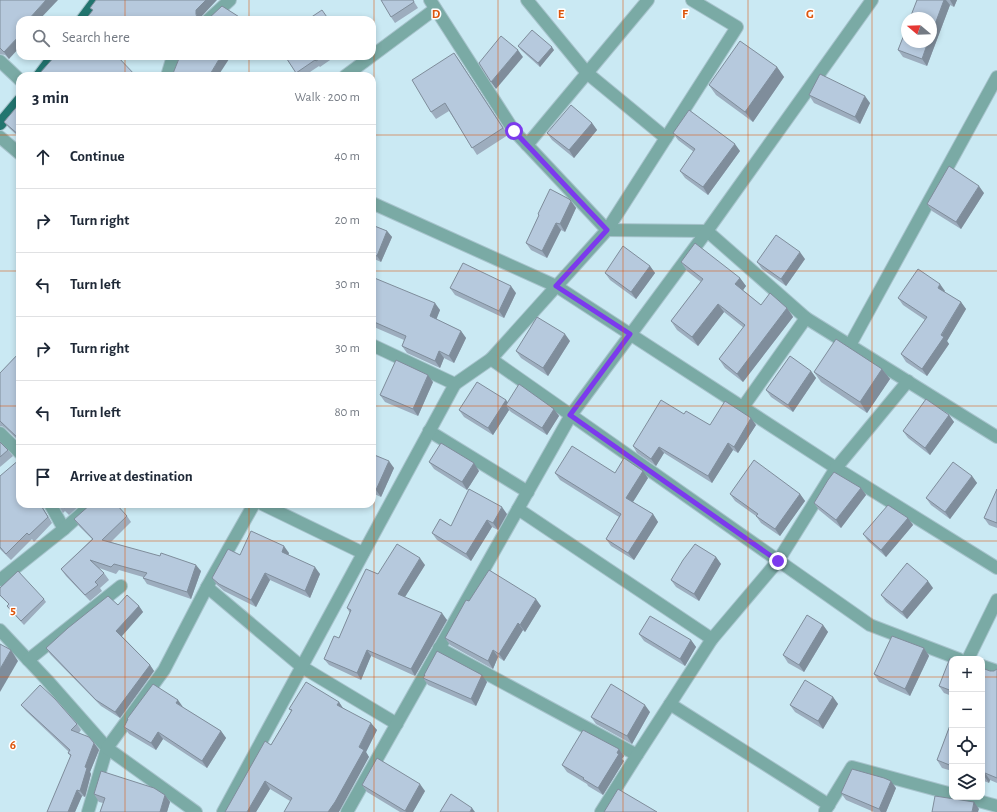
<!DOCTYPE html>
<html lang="en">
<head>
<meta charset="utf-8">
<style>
	:root { --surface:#fff; --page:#f6f6f7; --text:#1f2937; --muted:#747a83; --line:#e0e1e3 }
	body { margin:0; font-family:"Alegreya Sans",sans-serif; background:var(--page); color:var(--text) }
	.controls { position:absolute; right:12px; bottom:12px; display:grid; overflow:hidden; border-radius:8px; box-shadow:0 2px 6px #0003 }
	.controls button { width:36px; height:36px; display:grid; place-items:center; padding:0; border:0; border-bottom:1px solid var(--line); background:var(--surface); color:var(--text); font:20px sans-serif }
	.compass { position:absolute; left:901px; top:12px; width:36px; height:36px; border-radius:50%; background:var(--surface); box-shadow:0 2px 6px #0003; rotate:289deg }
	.stop { position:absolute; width:12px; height:12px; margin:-9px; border:3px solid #7c3aed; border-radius:50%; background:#fff }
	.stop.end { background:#7c3aed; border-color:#fff; box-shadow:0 1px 4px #0008 }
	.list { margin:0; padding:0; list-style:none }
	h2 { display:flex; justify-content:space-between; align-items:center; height:52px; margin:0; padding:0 16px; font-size:17px }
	h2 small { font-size:13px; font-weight:400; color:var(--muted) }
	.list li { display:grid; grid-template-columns:26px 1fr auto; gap:12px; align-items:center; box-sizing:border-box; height:64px; padding:0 16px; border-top:1px solid var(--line) }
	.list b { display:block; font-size:15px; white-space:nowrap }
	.list em { font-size:13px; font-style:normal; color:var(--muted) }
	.icon { flex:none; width:22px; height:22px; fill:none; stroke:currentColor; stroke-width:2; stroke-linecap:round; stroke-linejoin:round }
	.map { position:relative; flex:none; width:997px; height:812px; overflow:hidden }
	.search { position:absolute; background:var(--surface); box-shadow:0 2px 6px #0003; left:16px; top:16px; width:360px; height:44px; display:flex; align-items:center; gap:10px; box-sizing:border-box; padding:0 14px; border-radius:12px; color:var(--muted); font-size:15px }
	.panel { position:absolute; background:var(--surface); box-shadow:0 2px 6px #0003; left:16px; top:72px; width:360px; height:436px; border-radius:12px }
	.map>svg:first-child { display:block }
</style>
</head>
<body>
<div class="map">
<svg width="997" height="812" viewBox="0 0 997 812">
	<rect width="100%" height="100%" fill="#cae9f3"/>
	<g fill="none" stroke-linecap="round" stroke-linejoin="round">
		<defs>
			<g id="minor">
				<polyline points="430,0 514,131 607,230 491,359"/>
				<polyline points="527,0 587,73 666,138"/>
				<polyline points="208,20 230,0"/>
				<polyline points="0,61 20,80"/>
				<polyline points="167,76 173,56"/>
				<polyline points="345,76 435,9"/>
				<polyline points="0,137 20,154"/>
				<polyline points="527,145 648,0"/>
				<polyline points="372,203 556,286 836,468 997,568"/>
				<polyline points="607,230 707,231 806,318 997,437"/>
				<polyline points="607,230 737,27 692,0"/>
				<polyline points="850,345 997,77"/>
				<polyline points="455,384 491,359 870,625 959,659"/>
				<polyline points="743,407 806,318"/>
				<polyline points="429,431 528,492"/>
				<polyline points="0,433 20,453"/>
				<polyline points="50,504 64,529"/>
				<polyline points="262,504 363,553"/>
				<polyline points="518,509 712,639"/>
				<polyline points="0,580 64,529 92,504"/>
				<polyline points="207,587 302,667 397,724"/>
				<polyline points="0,630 47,680 107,748 88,812"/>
				<polyline points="439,648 637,755"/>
				<polyline points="968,659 997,600"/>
				<polyline points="28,660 121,586"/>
				<polyline points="982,666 997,671"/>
				<polyline points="670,704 829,805"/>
				<polyline points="964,797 997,806"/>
				<polyline points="825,811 852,767 952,794"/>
				<polyline points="196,812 107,748 164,670 207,587 254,504"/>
				<polyline points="223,812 455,384 372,345"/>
				<polyline points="347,812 571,415 707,231 872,0"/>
				<polyline points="601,812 637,755 670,704 712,639 778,561 836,468 908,381"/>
			</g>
			<g id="major">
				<polyline points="82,20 97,0"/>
				<polyline points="39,76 54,56"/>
				<polyline points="0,124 20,100"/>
			</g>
		</defs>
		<use href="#minor" stroke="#a7c3cc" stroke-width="14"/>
		<use href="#major" stroke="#a7c3cc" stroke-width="14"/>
		<use href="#minor" stroke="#7aaaa5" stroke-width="12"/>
		<use href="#major" stroke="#22756f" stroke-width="12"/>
	</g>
	<g fill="#9dadbe">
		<polygon points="0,0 20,20 9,59 5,55 0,54"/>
		<polygon points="413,0 418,8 395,23 391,17"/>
		<polygon points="917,0 957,0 954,7 950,5 927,66 903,57 898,50"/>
		<polygon points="518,46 554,50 540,67 521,50"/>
		<polygon points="454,53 508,135 477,155 449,111 436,119 431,112"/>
		<polygon points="285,56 340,56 334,60 333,58 320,67 319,66 304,76 298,76"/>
		<polygon points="777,67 784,77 753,122 716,95 709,85"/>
		<polygon points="809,95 870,103 860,124 814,103"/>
		<polygon points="20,103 20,138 9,128 4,122"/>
		<polygon points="592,123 597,130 574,158 552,140 547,133"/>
		<polygon points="673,133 740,151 708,195 685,178 680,171 694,152 678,140"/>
		<polygon points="984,193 961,229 932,211 927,204"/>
		<polygon points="571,201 576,208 565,232 561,230 547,258 531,250 526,243 539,215 538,214"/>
		<polygon points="372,225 387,231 392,237 381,262 372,258"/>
		<polygon points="805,259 786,286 762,269 757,262"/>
		<polygon points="681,262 740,278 746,286 743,290 761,305 787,308 793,317 743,382 725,368 719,359 744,328 724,312 698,346 677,330 671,321 701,282 687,271"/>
		<polygon points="650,266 655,273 636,299 610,280 605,273"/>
		<polygon points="372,277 440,310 436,319 461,331 466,338 454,363 444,358 440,368 407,353 402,346 404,340 374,327 372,325"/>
		<polygon points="450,288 516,293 504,318 455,295"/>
		<polygon points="945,291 944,292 961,302 966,309 947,341 949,344 927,376 906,362 901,354 925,320 903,305 898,298"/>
		<polygon points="570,341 548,376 521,358 516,351"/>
		<polygon points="20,352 20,442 5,428 2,426 0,426 0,373"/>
		<polygon points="882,369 890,379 867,413 821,382 814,372"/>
		<polygon points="811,371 816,378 793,412 771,397 766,390"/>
		<polygon points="433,382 418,416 385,402 380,395"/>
		<polygon points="506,400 507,402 554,409 559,416 547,435 511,412 509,410 493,435 464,417 459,410"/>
		<polygon points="684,414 710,425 756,425 738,453 733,450 712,483 664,453 656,466 637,453 633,446"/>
		<polygon points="949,415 954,422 930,455 908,438 903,431"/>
		<polygon points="0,442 8,450 13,456 0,467"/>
		<polygon points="372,454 394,468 381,497 372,493"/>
		<polygon points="429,462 479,471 467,490 434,469"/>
		<polygon points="555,473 615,473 648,478 633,502 653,514 658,522 634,560 611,546 606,539 619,517 560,480"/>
		<polygon points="0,476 20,504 43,504 43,508 52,523 34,542 32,539 11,560 0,549"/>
		<polygon points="972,476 977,483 950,519 931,505 926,498"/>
		<polygon points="861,488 866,495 841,528 819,510 814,503"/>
		<polygon points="997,489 997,528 989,525 984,518"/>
		<polygon points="730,494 800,494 805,501 780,536 761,523 756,516 735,501"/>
		<polygon points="58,504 81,504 69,515 65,511 63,513"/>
		<polygon points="185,504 203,504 203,507"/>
		<polygon points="507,514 498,530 492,527 471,561 437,540 432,533 451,526"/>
		<polygon points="127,516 131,522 111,542 201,571 191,599 147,584 143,578 143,577 119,570 116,574 99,568 104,573 109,580 100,588 102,591 90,601 66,576 61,569 92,539 79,526 74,519"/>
		<polygon points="908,518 913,525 886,557 868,541 863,534"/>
		<polygon points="289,553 288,555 320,574 310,598 270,580 256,607 224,591 217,585 212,578 240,555"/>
		<polygon points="716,557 721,564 699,601 676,587 671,580"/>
		<polygon points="425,565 405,597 447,620 415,676 371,656 361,680 329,665 324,659 339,638 350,613 347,608 378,574"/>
		<polygon points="0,588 44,599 46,602 24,625 10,610 7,606 9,604 0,596"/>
		<polygon points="933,588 907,619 886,602 881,595"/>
		<polygon points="469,601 541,606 525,632 523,630 504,661 498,657 493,669 450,645 445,638"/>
		<polygon points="118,605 139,606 143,612 122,636 150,665 154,671 120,718 101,706 50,654 46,648"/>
		<polygon points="823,625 828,632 804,672 788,663 783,655"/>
		<polygon points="639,634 691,640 696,647 685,666 644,641"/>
		<polygon points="924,648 929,656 910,696 879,682 874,674"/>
		<polygon points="952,659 952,696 944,693 939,686"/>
		<polygon points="982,668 990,671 994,671 997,669 997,783 990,780 989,783 984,781 983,783 982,783"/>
		<polygon points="423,678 487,682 476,706 428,685"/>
		<polygon points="833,697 838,704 823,729 795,712 790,705"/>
		<polygon points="339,702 343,708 377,730 366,752 369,757 290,801 270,789 256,812 225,812 271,745 291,711 289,709"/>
		<polygon points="21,705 77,724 81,730 79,733 94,743 99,750 90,772 91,774 85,797 82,796 75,812 47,812 71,757 68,753 69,752 26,711"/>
		<polygon points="182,707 221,731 226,738 207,768 163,739 156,750 129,734 124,727"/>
		<polygon points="650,712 632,744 596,724 591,717"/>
		<polygon points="952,720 952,771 942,768 937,760"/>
		<polygon points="619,749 624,756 622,759 624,761 603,795 588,786 587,784 567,772 562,765"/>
		<polygon points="362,785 425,791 413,812 400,812 367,792"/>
		<polygon points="896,788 886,812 874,812 846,800 841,793"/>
		<polygon points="94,794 165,795 170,802 167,812 100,812 103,803 99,802"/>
	</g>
	<g fill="#7f8d9b">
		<polygon points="46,0 58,0 39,20 28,20"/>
		<polygon points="206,0 217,0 201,17 201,20 199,20 196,14 196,10"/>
		<polygon points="944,0 946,0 950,5 927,66 922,59 928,42 931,42 931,35"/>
		<polygon points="950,0 957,0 954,7"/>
		<polygon points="149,16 152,20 145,20"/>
		<polygon points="20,35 20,47 9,59 4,52"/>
		<polygon points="552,47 554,50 540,67 538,63"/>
		<polygon points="518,50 523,57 496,89 491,82"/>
		<polygon points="454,53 459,60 508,135 503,128"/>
		<polygon points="116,56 125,56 120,62"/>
		<polygon points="221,56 231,56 218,76 209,76"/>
		<polygon points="777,67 784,77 753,122 745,112"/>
		<polygon points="865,96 870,103 860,124 855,117"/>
		<polygon points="592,123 597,130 574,158 569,150"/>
		<polygon points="735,144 740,151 708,195 703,187"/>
		<polygon points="979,186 984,193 961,229 956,222"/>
		<polygon points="571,201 576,208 565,232 560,224"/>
		<polygon points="556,223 561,230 547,258 542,251"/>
		<polygon points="387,231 392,237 381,262 377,256"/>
		<polygon points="800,252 805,259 786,286 781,279"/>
		<polygon points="650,266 655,273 636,299 631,292"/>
		<polygon points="740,278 746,286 741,293 735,284"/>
		<polygon points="940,284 945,291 943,295 938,288"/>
		<polygon points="511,286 516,293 504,318 499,311"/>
		<polygon points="961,302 966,309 947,341 949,344 927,376 922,369"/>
		<polygon points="435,303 440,310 435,323 430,316"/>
		<polygon points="718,304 724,312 698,346 692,337"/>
		<polygon points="787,308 793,317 743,382 737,374"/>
		<polygon points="461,331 466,338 454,363 449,356"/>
		<polygon points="565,334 570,341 548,376 543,368"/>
		<polygon points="439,351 444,358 440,368 435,361"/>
		<polygon points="882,369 890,379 867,413 860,402"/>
		<polygon points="811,371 816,378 793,412 788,405"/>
		<polygon points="428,375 433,382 418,416 413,409"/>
		<polygon points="506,400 511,407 506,405 509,410 493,435 488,428"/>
		<polygon points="554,409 559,416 547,435 542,428"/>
		<polygon points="949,415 954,422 930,455 925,448"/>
		<polygon points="751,418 756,425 738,453 734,447"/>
		<polygon points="728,443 733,450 712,483 708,476"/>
		<polygon points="659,447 664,453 656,466 651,459"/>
		<polygon points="389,461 394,468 381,497 376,490"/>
		<polygon points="474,463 479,471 467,490 462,482"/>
		<polygon points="643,471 648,478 631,505 626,498"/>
		<polygon points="972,476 977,483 950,519 945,512"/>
		<polygon points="861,488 866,495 841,528 836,520"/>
		<polygon points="800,494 805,501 780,536 775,529"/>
		<polygon points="40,504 43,504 43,508 52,523 48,517"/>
		<polygon points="200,504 203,504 203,507"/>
		<polygon points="502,507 507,514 498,530 493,523"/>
		<polygon points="653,514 658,522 634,560 628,553"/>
		<polygon points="908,518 913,525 886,557 881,550"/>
		<polygon points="487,520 492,527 471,561 466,554"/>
		<polygon points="284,546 289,553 287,559 282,552"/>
		<polygon points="716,557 721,564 699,601 694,594"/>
		<polygon points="420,558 425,565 403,600 398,594"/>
		<polygon points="196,565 201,571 191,599 187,592"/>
		<polygon points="315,567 320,574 310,598 305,591"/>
		<polygon points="265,573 270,580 256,607 251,600"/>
		<polygon points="928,581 933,588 907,619 902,612"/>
		<polygon points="536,599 541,606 525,632 520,625"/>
		<polygon points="139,606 143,612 121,637 116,631"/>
		<polygon points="442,613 447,620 415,676 411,669"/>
		<polygon points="518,623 523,630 504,661 499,654"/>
		<polygon points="823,625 828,632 804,672 799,665"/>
		<polygon points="691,640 696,647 685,666 680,659"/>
		<polygon points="924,648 929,656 910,696 905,689"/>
		<polygon points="11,650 18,661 0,692 0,669"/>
		<polygon points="367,650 371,656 361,680 357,673"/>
		<polygon points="493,650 498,657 493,669 488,661"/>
		<polygon points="150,665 154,671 120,718 115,712"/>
		<polygon points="482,675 487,682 476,706 471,699"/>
		<polygon points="833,697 838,704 823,729 818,721"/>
		<polygon points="178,700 183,707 176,703"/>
		<polygon points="339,702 344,710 337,705"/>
		<polygon points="645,705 650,712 632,744 627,736"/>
		<polygon points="371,723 377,730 366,752 369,757 339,812 328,812"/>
		<polygon points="221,731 226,738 207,768 202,761"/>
		<polygon points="158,732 163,739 156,750 151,743"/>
		<polygon points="94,743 99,750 90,772 91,774 85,797 80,791 85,767"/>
		<polygon points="619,749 624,756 622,759 624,761 603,795 598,788"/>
		<polygon points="985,773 990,780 989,783 984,776"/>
		<polygon points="265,781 270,789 256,812 247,812"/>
		<polygon points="891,781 896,788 886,812 881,812 879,809"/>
		<polygon points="420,784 425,791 413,812 406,812 405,811"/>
		<polygon points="77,790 82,796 75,812 68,812"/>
		<polygon points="165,795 170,802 167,812 160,812"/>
		<polygon points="974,802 979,809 978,812 972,812"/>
		<polygon points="472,808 475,812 470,812"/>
	</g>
	<g fill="#b6c9dd" stroke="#7f8d9b">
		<polygon points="0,0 46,0 28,20 20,20 20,35 4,52 0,48"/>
		<polygon points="96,0 206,0 196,10 196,14 197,18 201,20 153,20 149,16 145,20 85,20 93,10 90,8"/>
		<polygon points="381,0 413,0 414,2 391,17"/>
		<polygon points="917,0 944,0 931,35 931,18 910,18"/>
		<polygon points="222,6 244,20 205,20 208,19"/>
		<polygon points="322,10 329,20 307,20"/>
		<polygon points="907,27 907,42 928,42 922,59 898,50"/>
		<polygon points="532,30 552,47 538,63 518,46"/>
		<polygon points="501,36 518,50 491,82 479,63"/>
		<polygon points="740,41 777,67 745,112 709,85"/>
		<polygon points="454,53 503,128 472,148 445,103 431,112 412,80"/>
		<polygon points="55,56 117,56 136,76 44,76 40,73"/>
		<polygon points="180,56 221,56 209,76 172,76"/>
		<polygon points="285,56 324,56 316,61 315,60 296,73"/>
		<polygon points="820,74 865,96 855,117 809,95"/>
		<polygon points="20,103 20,136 4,122"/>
		<polygon points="571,105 592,123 569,150 547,133"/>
		<polygon points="689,110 735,144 703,187 680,171 695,149 673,133"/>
		<polygon points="949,166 979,186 956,222 927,204"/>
		<polygon points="550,189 569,199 571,201 560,224 556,223 542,251 526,243 539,215 538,214"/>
		<polygon points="372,225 387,231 377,256 372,254"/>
		<polygon points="776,235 800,252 781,279 757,262"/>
		<polygon points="695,243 740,278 735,284 761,305 770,293 787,308 737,374 719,359 745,325 718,304 692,337 671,321 703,279 681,262"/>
		<polygon points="623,246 650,266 631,292 605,273"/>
		<polygon points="463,263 511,286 499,311 450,288"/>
		<polygon points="918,269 940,284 938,288 961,302 941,335 944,337 922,369 901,354 927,317 898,298"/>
		<polygon points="372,277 435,303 430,316 461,331 449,356 439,351 435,361 402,346 406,336 372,321"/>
		<polygon points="537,317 565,334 543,368 516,351"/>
		<polygon points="836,339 882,369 860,402 814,372"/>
		<polygon points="20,352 20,440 0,421 0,373"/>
		<polygon points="790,356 811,371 788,405 766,390"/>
		<polygon points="396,360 428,375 413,409 380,395"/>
		<polygon points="477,382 506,400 488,428 459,410"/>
		<polygon points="519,384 554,409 542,428 506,405"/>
		<polygon points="926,399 949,415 925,448 903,431"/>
		<polygon points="661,400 684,414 686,411 710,425 725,401 751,418 734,447 728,443 708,476 659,447 651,459 633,446"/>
		<polygon points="0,442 8,450 0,457"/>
		<polygon points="441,443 474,463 462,482 429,462"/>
		<polygon points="572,446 615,473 624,458 643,471 626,498 653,514 628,553 606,539 621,514 555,473"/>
		<polygon points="372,454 389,461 376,490 372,488"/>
		<polygon points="20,459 20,504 40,504 48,517 29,535 27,533 6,554 0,547 0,476"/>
		<polygon points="754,460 800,494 775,529 756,516 758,514 730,494"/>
		<polygon points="953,462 972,476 945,512 926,498"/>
		<polygon points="834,472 861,488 836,520 814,503 828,480"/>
		<polygon points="469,489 502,507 493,523 487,520 466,554 432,533 440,519 451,526"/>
		<polygon points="997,489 997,523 984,518"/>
		<polygon points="58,504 69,504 64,508 60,504 59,506"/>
		<polygon points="91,504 116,504 127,516 102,540 160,556 161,553 196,565 187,592 143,578 147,573 114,564 111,567 90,560 104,573 95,582 98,585 85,595 61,569 93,539 74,519"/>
		<polygon points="888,505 908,518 881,550 863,534"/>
		<polygon points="251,531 284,546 282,552 315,567 305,591 265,573 251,600 219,584 212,578 228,549 240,555"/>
		<polygon points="397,544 420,558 398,594 442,613 411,669 367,650 357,673 324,659 334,636 339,638 351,610 347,608 366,569 378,574"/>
		<polygon points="695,544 716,557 694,594 671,580 683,560"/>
		<polygon points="907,563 928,581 902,612 881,595"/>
		<polygon points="489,570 536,599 520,625 518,623 499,654 493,650 488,661 445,638 466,600 469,601"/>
		<polygon points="18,571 44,599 21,621 7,606 9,604 0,595 0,588"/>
		<polygon points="127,595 139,606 116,631 150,665 115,712 96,700 46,648 68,628 108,596 118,605"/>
		<polygon points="807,615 823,625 799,665 783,655"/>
		<polygon points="650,616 691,640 680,659 639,634"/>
		<polygon points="892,636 924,648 905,689 874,674"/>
		<polygon points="0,644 11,650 0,669"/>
		<polygon points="437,651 482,675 471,699 423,678 425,675 424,675"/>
		<polygon points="950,658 953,659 952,659 952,691 939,686"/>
		<polygon points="982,668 990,671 994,671 997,669 997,778 985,773 984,776 982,775"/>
		<polygon points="805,680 833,697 818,721 790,705"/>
		<polygon points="306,682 339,702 337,705 371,723 359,747 364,750 335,802 328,812 284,812 292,798 265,781 247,812 225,812 265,741 271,745 292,710 289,709"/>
		<polygon points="153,684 178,700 176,703 221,731 202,761 158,732 151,743 124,727 128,719 127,719"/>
		<polygon points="611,684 645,705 627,736 591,717"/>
		<polygon points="40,685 55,699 77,724 71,730 89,737 94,743 85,767 87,768 80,791 77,790 68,812 47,812 71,755 68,753 70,750 21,705"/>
		<polygon points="952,720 952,766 937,760"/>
		<polygon points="583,730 619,749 617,753 619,754 598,788 583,779 584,778 562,765"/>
		<polygon points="377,758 420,784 405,811 362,785"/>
		<polygon points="852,769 884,778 891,781 879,809 841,793"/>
		<polygon points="101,771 154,788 165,795 160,812 100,812 105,798 94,794"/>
		<polygon points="618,789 657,812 604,812"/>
		<polygon points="451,794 472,808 470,812 440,812"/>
		<polygon points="935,796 974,802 972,812 932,812"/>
	</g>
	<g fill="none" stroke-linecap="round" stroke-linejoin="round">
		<polyline stroke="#7c3aed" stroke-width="5" points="514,131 607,230 556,286 630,334 570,415 778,561"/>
	</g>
	<path fill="none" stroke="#dd560d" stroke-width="1" stroke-opacity="0.55" d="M125,0V20M249,0V20M374,0V812M498,0V812M623,0V812M748,0V812M872,0V812M125,56V76M249,56V76M0,135H20M372,135H997M0,271H20M372,271H997M0,406H20M372,406H997M125,504V812M249,504V812M0,541H997M0,677H952M982,677H997"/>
	<g font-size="13" text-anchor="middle" font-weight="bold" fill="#dd560d" stroke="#fff" stroke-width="3" stroke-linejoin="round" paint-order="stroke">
		<text x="436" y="18">D</text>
		<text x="561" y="18">E</text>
		<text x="685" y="18">F</text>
		<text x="810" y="18">G</text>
		<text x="13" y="614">5</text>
		<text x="13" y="749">6</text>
	</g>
</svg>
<div class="controls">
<button>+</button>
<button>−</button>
<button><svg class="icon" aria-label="locate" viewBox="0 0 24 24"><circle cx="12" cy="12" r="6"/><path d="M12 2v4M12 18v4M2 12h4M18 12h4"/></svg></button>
<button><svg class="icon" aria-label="layers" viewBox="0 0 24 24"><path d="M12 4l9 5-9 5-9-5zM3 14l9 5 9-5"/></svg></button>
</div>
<svg class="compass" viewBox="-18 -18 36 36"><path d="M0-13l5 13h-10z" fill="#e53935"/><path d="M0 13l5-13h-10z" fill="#747a83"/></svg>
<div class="stop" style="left:514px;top:131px"></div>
<div class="stop end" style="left:778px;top:561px"></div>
<div class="search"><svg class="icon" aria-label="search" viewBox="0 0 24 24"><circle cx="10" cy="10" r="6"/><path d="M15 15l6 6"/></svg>Search here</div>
<section class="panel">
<h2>3 min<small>Walk · 200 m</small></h2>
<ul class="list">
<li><svg class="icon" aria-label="ahead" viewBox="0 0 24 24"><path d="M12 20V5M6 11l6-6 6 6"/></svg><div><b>Continue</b></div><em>40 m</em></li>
<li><svg class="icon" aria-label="right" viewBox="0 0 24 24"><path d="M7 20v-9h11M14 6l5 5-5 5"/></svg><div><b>Turn right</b></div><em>20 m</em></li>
<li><svg class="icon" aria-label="left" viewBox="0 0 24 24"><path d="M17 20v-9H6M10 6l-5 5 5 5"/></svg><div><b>Turn left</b></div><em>30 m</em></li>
<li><svg class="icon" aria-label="right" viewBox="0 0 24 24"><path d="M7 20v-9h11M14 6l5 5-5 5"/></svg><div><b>Turn right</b></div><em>30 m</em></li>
<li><svg class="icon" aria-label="left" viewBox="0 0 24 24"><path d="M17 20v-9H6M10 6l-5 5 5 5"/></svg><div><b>Turn left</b></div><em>80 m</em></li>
<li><svg class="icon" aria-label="arrive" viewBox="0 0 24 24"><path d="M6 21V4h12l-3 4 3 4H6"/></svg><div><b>Arrive at destination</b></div></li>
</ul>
</section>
</div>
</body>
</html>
